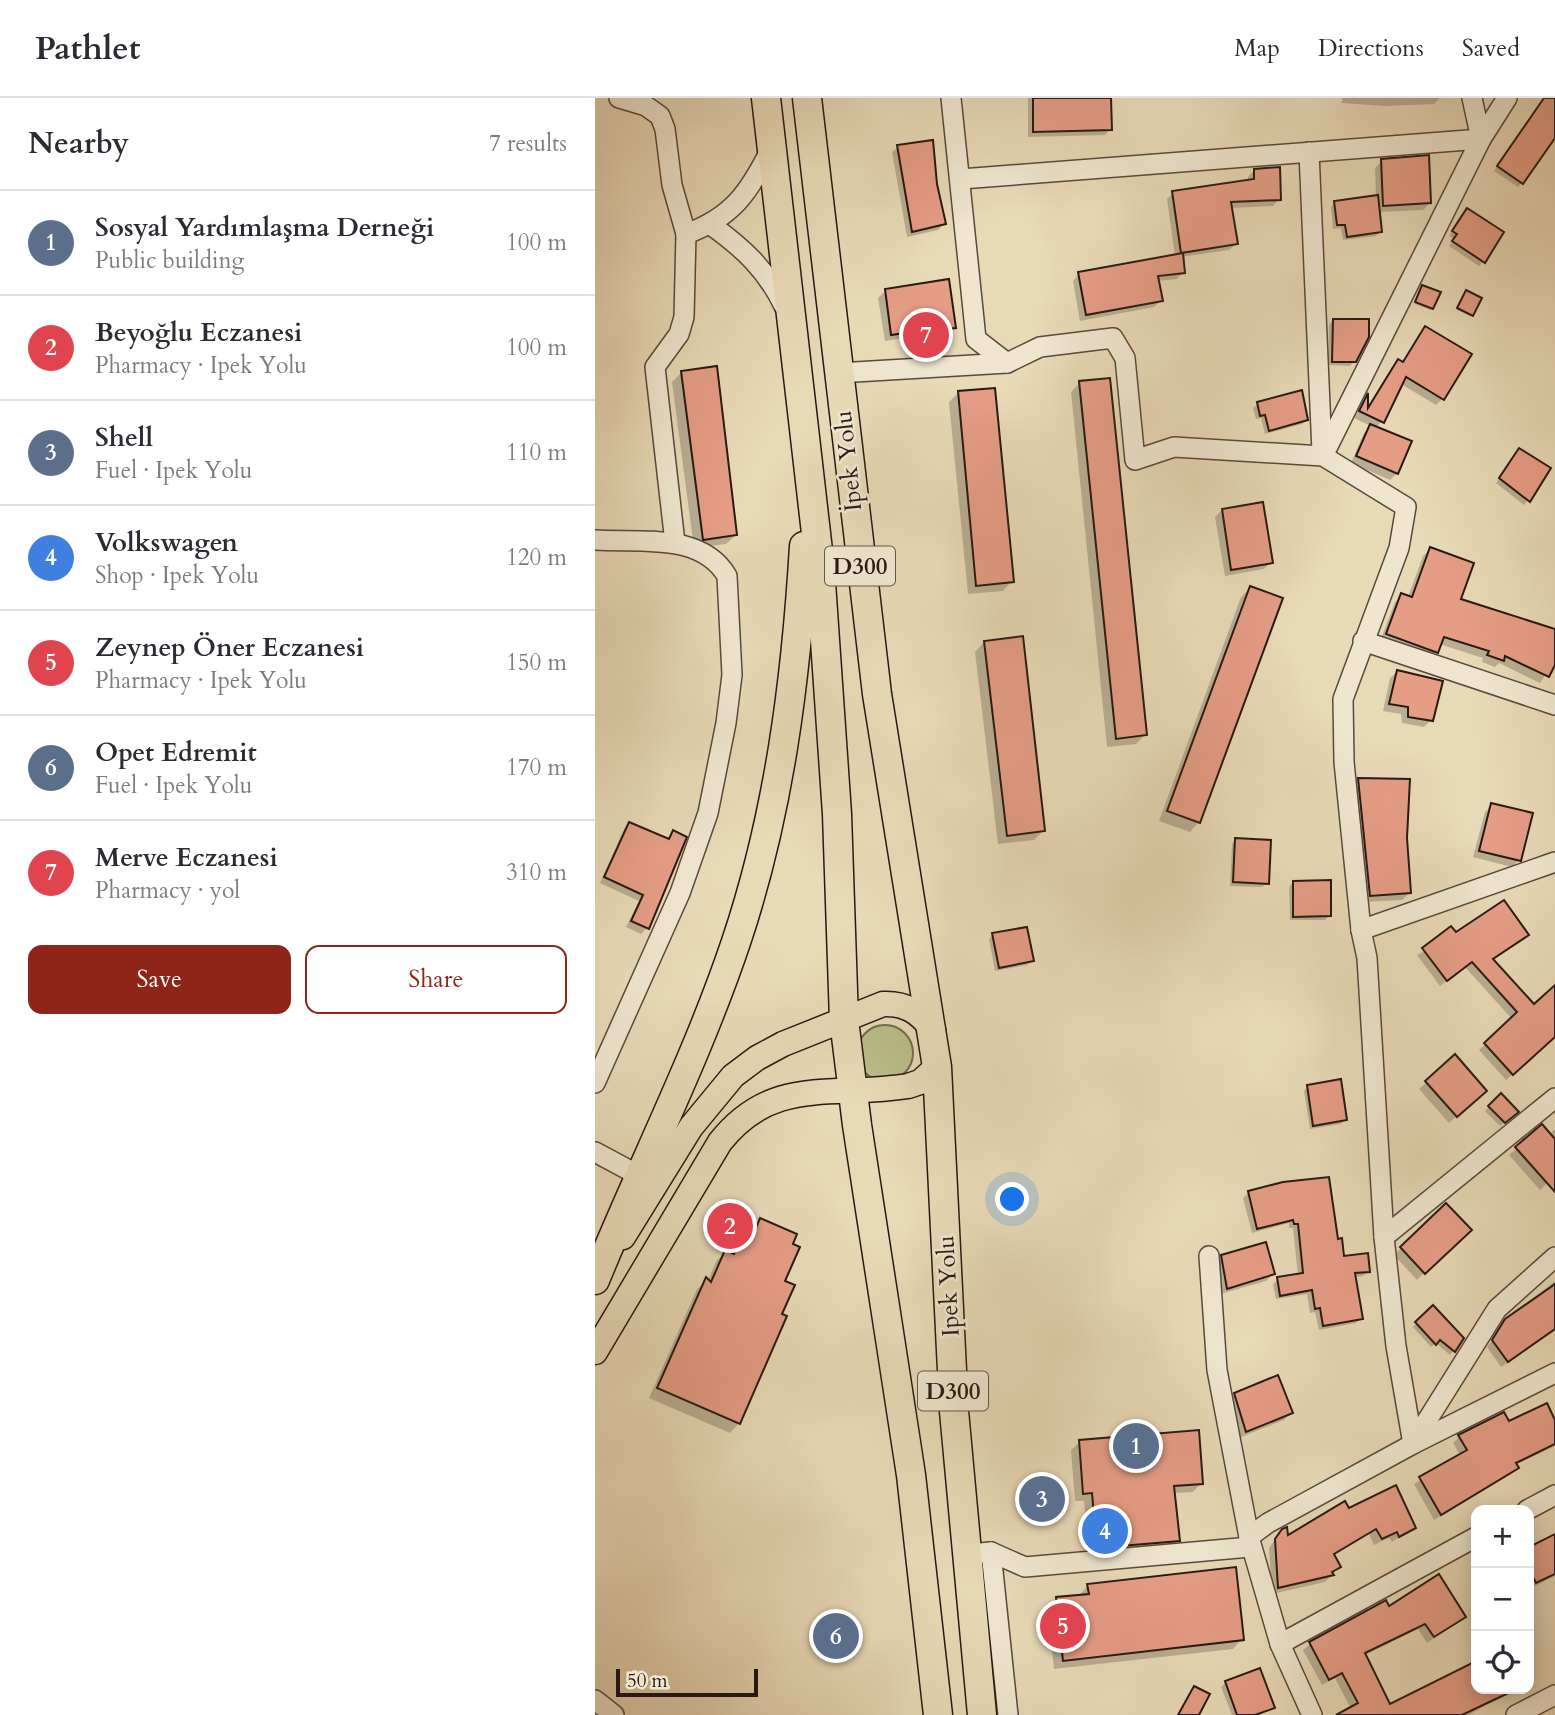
<!DOCTYPE html>
<html lang="en">
<head>
<meta charset="utf-8">
<style>
	:root { --surface:#fff; --page:#f7f7f7; --text:#2b2b33; --muted:#7c7c81; --line:#e1e1e2; --accent:#8f2418 }
	body { margin:0; font-family:Cardo,serif; background:var(--page); color:var(--text) }
	.controls { position:absolute; right:21px; bottom:21px; display:grid; overflow:hidden; border-radius:14px; box-shadow:0 4px 18px #0003 }
	.controls button { width:63px; height:63px; display:grid; place-items:center; padding:0; border:0; border-bottom:2px solid var(--line); background:var(--surface); color:var(--text); font:35px sans-serif }
	.scale { position:absolute; left:21px; bottom:18px; width:142px; box-sizing:border-box; padding-left:7px; border:4px solid #291913; border-top:0; font-size:19px; line-height:24px; white-space:nowrap; color:#291913; -webkit-text-stroke:5px #f0e6d0; paint-order:stroke }
	.you { position:absolute; left:418px; top:1102px; width:24px; height:24px; margin:-18px; border:5px solid #fff; border-radius:50%; background:#1a73e8; box-shadow:0 0 0 10px #1a73e833 }
	.badge { display:grid; place-items:center; width:46px; height:46px; border-radius:50%; background:var(--accent); color:#fff; font-size:23px; font-weight:700 }
	.pin { position:absolute; translate:-50% -50%; border:4px solid #fff; box-shadow:0 2px 7px #0006 }
	.list { margin:0; padding:0; list-style:none }
	h2 { display:flex; justify-content:space-between; align-items:center; height:91px; margin:0; padding:0 28px; font-size:30px }
	h2 small { font-size:23px; font-weight:400; color:var(--muted) }
	.list li { display:grid; grid-template-columns:46px 1fr auto; gap:21px; align-items:center; box-sizing:border-box; height:105px; padding:0 28px; border-top:2px solid var(--line) }
	.list b { display:block; font-size:26px; white-space:nowrap }
	.list p { margin:0; font-size:23px; white-space:nowrap; color:var(--muted) }
	.list em { font-size:23px; font-style:normal; color:var(--muted) }
	.actions { display:flex; gap:14px; padding:21px 28px }
	.actions a { flex:1; padding:16px 0; border:2px solid var(--accent); border-radius:14px; text-align:center; font-size:24px; color:var(--accent) }
	.actions .main { background:var(--accent); color:#fff }
	.icon { flex:none; width:38px; height:38px; fill:none; stroke:currentColor; stroke-width:2; stroke-linecap:round; stroke-linejoin:round }
	.map { position:relative; flex:none; width:960px; height:1617px; overflow:hidden }
	header { display:flex; align-items:center; gap:42px; box-sizing:border-box; height:98px; padding:0 35px; background:var(--surface); border-bottom:2px solid var(--line) }
	header strong { font-size:33px }
	nav { display:flex; gap:38px; margin-inline-start:auto; font-size:24px }
	main { display:flex }
	aside { flex:1; background:var(--surface) }
	.map>svg:first-child { display:block }
</style>
</head>
<body>
<header>
<strong>Pathlet</strong>
<nav><a>Map</a><a>Directions</a><a>Saved</a></nav>
</header>
<main>
<aside>
<h2>Nearby<small>7 results</small></h2>
<ul class="list">
<li><span class="badge" style="background:#5c6f8a">1</span><div><b>Sosyal Yardımlaşma Derneği</b><p>Public building</p></div><em>100 m</em></li>
<li><span class="badge" style="background:#e0444e">2</span><div><b>Beyoğlu Eczanesi</b><p>Pharmacy · Ipek Yolu</p></div><em>100 m</em></li>
<li><span class="badge" style="background:#5c6f8a">3</span><div><b>Shell</b><p>Fuel · Ipek Yolu</p></div><em>110 m</em></li>
<li><span class="badge" style="background:#3f7fe0">4</span><div><b>Volkswagen</b><p>Shop · Ipek Yolu</p></div><em>120 m</em></li>
<li><span class="badge" style="background:#e0444e">5</span><div><b>Zeynep Öner Eczanesi</b><p>Pharmacy · Ipek Yolu</p></div><em>150 m</em></li>
<li><span class="badge" style="background:#5c6f8a">6</span><div><b>Opet Edremit</b><p>Fuel · Ipek Yolu</p></div><em>170 m</em></li>
<li><span class="badge" style="background:#e0444e">7</span><div><b>Merve Eczanesi</b><p>Pharmacy · yol</p></div><em>310 m</em></li>
</ul>
<div class="actions"><a class="main">Save</a><a>Share</a></div>
</aside>
<div class="map">
<svg width="960" height="1617" viewBox="0 0 960 1617">
	<rect width="100%" height="100%" fill="#e8d9b7"/>
	<filter id="stains"><feTurbulence type="fractalNoise" baseFrequency=".00286" numOctaves="4"/><feColorMatrix values="0 0 0 0 .2 0 0 0 0 .09 0 0 0 0 .02 0 0 0 .5 -.17"/></filter>
	<radialGradient id="worn" r=".72"><stop offset=".6" stop-color="#630" stop-opacity="0"/><stop offset="1" stop-color="#630" stop-opacity=".3"/></radialGradient>
	<circle fill="#bbbe8a" stroke="#726c4e" stroke-width="2" cx="290" cy="955" r="28"/>
	<g fill="#0003">
		<polygon points="433,0 514,0 515,31 510,37 433,39"/>
		<polygon points="747,0 845,0 839,6 791,8 747,5"/>
		<polygon points="951,0 960,0 960,42 923,89 899,73"/>
		<polygon points="303,49 349,126 343,132 312,139 297,54"/>
		<polygon points="787,63 835,105 828,112 783,114 785,134 781,138 748,142 746,130 738,131 736,109 740,104 781,99 780,70"/>
		<polygon points="659,72 684,101 678,108 635,110 641,146 634,152 586,159 588,174 582,181 562,183 566,202 559,209 485,223 478,183 484,176 580,158 572,101 578,95 653,84 653,79"/>
		<polygon points="868,116 888,163 884,168 854,148 859,141 854,138"/>
		<polygon points="826,190 837,210 835,212 820,206"/>
		<polygon points="290,193 359,229 352,236 352,243 345,250 318,254 316,239 290,243 283,200"/>
		<polygon points="870,196 876,217 875,218 862,212"/>
		<polygon points="738,222 760,263 755,268 733,267 734,227"/>
		<polygon points="830,230 847,301 841,307 806,286 782,330 802,375 795,382 756,365 769,335 776,328 759,320 772,299 771,312 797,269 803,263 807,265"/>
		<polygon points="86,275 141,437 131,446 99,450 77,284"/>
		<polygon points="485,285 550,637 541,646 512,649 476,294"/>
		<polygon points="363,295 417,483 408,493 373,496 354,304"/>
		<polygon points="663,306 711,322 707,326 670,336 666,320 661,321 658,310"/>
		<polygon points="924,352 954,370 929,407 901,385"/>
		<polygon points="627,412 676,464 669,471 630,478 620,419"/>
		<polygon points="835,451 863,502 960,533 960,563 945,585 904,565 900,569 887,564 888,560 844,546 835,561 785,543 800,504 807,497 813,499 828,458"/>
		<polygon points="655,490 604,724 595,734 564,723 646,499"/>
		<polygon points="389,544 449,732 439,742 403,746 380,554"/>
		<polygon points="802,574 836,622 829,629 807,625 806,616 788,613 795,580"/>
		<polygon points="764,682 814,795 807,802 768,804 757,689"/>
		<polygon points="897,707 924,762 917,769 878,759 890,714"/>
		<polygon points="34,726 72,740 78,735 52,830 46,836 31,829 44,803 5,785 29,731"/>
		<polygon points="641,742 672,785 667,789 635,788 637,746"/>
		<polygon points="698,784 735,817 730,822 695,822 694,789"/>
		<polygon points="398,837 437,863 432,867 400,873 394,841"/>
		<polygon points="860,837 931,837 897,862 938,909 960,889 960,940 911,982 884,952 917,921 870,869 845,888 822,857"/>
		<polygon points="860,959 883,999 854,1025 824,991"/>
		<polygon points="713,988 750,1022 746,1026 715,1031 709,993"/>
		<polygon points="906,997 917,1018 905,1028 890,1013"/>
		<polygon points="947,1029 954,1037 960,1031 960,1078 945,1092 914,1057"/>
		<polygon points="653,1095 742,1143 748,1160 773,1173 768,1178 759,1179 766,1220 761,1225 724,1232 720,1214 715,1215 712,1196 681,1201 678,1186 683,1181 703,1177 698,1130 694,1130 694,1125 657,1135 648,1100"/>
		<polygon points="851,1107 874,1132 822,1182 799,1157"/>
		<polygon points="166,1122 188,1184 144,1325 135,1335 54,1300 102,1191 113,1183 121,1163 131,1154 135,1156 143,1137 152,1128 158,1130"/>
		<polygon points="627,1159 678,1176 671,1183 625,1196 620,1166"/>
		<polygon points="960,1183 960,1232 906,1269 892,1249 911,1223"/>
		<polygon points="838,1210 867,1240 855,1257 841,1245 836,1249 818,1229"/>
		<polygon points="640,1296 696,1315 689,1322 644,1340 633,1303"/>
		<polygon points="914,1325 960,1326 960,1348 920,1367 922,1370 916,1376 839,1422 819,1386 865,1357 858,1345 864,1339"/>
		<polygon points="485,1344 606,1385 598,1394 578,1395 583,1442 574,1451 494,1458 489,1403 480,1403 476,1352"/>
		<polygon points="754,1412 819,1430 797,1444 794,1440 779,1447 774,1436 738,1458 744,1469 730,1484 677,1496 674,1450 681,1440 692,1440"/>
		<polygon points="960,1438 960,1478 934,1491 934,1451"/>
		<polygon points="493,1487 647,1541 638,1551 459,1571 452,1510 461,1501 484,1498"/>
		<polygon points="793,1510 869,1519 832,1545 823,1531 768,1558 794,1608 881,1565 881,1591 906,1591 909,1596 874,1617 746,1617 756,1611 740,1580 727,1587 708,1552 715,1546"/>
		<polygon points="631,1584 678,1610 664,1617 637,1617 626,1589"/>
	</g>
	<g fill="#e59d86" stroke="#291913" stroke-width="2">
		<polygon points="438,0 516,0 517,32 438,34"/>
		<polygon points="949,0 960,0 960,40 928,86 902,68"/>
		<polygon points="338,42 342,86 351,126 317,134 302,47"/>
		<polygon points="834,57 836,105 788,108 786,61"/>
		<polygon points="685,69 686,102 636,104 643,146 586,155 577,93 659,81 659,71"/>
		<polygon points="783,97 787,134 752,139 750,127 742,127 739,103"/>
		<polygon points="872,110 909,134 890,165 857,143 862,136 857,133"/>
		<polygon points="588,155 590,175 563,178 568,203 491,217 483,174"/>
		<polygon points="354,181 361,230 352,231 353,244 325,248 323,233 296,237 290,191"/>
		<polygon points="827,187 846,194 838,211 820,204"/>
		<polygon points="871,192 887,200 878,218 862,210"/>
		<polygon points="738,221 774,221 774,239 761,264 737,264"/>
		<polygon points="830,228 877,256 849,302 811,279 789,325 764,313 773,295 773,310 803,261 808,264"/>
		<polygon points="122,268 142,437 108,442 86,273"/>
		<polygon points="515,280 552,637 521,641 484,283"/>
		<polygon points="400,290 419,484 381,488 363,293"/>
		<polygon points="707,292 713,322 674,333 670,317 665,318 662,304"/>
		<polygon points="775,326 817,343 803,376 761,358"/>
		<polygon points="924,350 956,370 935,404 904,380"/>
		<polygon points="668,404 678,465 636,472 627,411"/>
		<polygon points="835,449 879,465 866,501 960,531 960,567 954,579 910,558 909,563 892,557 894,553 849,539 843,555 791,536 806,495 817,499"/>
		<polygon points="655,488 688,500 605,725 572,713"/>
		<polygon points="428,538 450,733 412,738 389,543"/>
		<polygon points="802,572 848,583 838,623 813,619 813,609 794,606"/>
		<polygon points="763,680 815,681 812,740 816,795 775,798"/>
		<polygon points="896,705 938,715 926,763 884,753"/>
		<polygon points="34,724 74,741 78,732 92,739 54,831 36,823 48,797 9,779"/>
		<polygon points="640,740 676,742 674,786 638,784"/>
		<polygon points="736,782 736,818 698,819 698,783"/>
		<polygon points="909,802 934,837 898,861 939,906 960,887 960,939 918,977 889,945 922,914 877,864 852,883 827,850 856,828 861,834"/>
		<polygon points="432,829 439,863 404,870 397,835"/>
		<polygon points="860,956 892,993 862,1019 830,983"/>
		<polygon points="746,981 752,1022 718,1028 712,987"/>
		<polygon points="906,995 924,1014 910,1025 893,1008"/>
		<polygon points="947,1026 960,1041 960,1094 920,1049"/>
		<polygon points="734,1079 743,1141 747,1140 749,1158 773,1155 775,1174 760,1175 768,1221 728,1228 725,1210 720,1211 717,1192 685,1198 682,1179 708,1175 703,1126 699,1126 698,1122 662,1131 653,1093 688,1084"/>
		<polygon points="851,1105 877,1132 830,1176 805,1149"/>
		<polygon points="165,1120 202,1136 198,1146 205,1149 190,1183 200,1187 187,1216 192,1218 145,1326 62,1290 111,1179 116,1184 130,1152 139,1156 152,1126 161,1130"/>
		<polygon points="671,1144 680,1176 632,1191 626,1157"/>
		<polygon points="960,1186 960,1231 913,1264 897,1242 910,1221"/>
		<polygon points="838,1207 869,1240 860,1254 845,1242 841,1247 820,1224"/>
		<polygon points="683,1277 698,1315 651,1334 639,1295"/>
		<polygon points="952,1305 960,1322 960,1346 921,1365 924,1370 846,1417 824,1379 872,1352 863,1337 909,1314 914,1323"/>
		<polygon points="604,1332 608,1386 579,1388 585,1443 502,1450 497,1395 488,1396 484,1342"/>
		<polygon points="801,1387 821,1430 804,1439 802,1434 787,1441 781,1431 739,1456 746,1469 737,1474 739,1477 683,1490 680,1441 687,1431 692,1429 693,1437 750,1403 754,1410"/>
		<polygon points="960,1436 960,1476 941,1485 934,1471 934,1449"/>
		<polygon points="641,1469 649,1542 468,1563 461,1499 494,1496 492,1486"/>
		<polygon points="844,1476 871,1519 839,1539 830,1526 770,1555 795,1606 881,1563 881,1591 922,1591 867,1617 741,1617 763,1605 747,1575 734,1582 714,1544 791,1502 794,1508"/>
		<polygon points="665,1570 680,1610 660,1617 642,1617 630,1583"/>
		<polygon points="599,1588 615,1596 604,1617 583,1617"/>
	</g>
	<g fill="none" stroke-linecap="round" stroke-linejoin="round">
		<defs>
			<g id="minor">
				<polyline points="24,0 51,8 65,18 70,31 77,87 91,136"/>
				<polyline points="356,0 381,241 412,265"/>
				<polyline points="714,54 727,354"/>
				<polyline points="366,81 886,41 877,0"/>
				<path d="M116,127C148,150 172,172 189,208"/>
				<polyline points="243,275 412,265 445,249 518,240 530,260 540,362 579,349 728,358 811,409 804,450 748,601 749,664 766,832 772,860 789,1139 801,1248 818,1346"/>
				<polyline points="728,358 886,41 912,0"/>
				<path d="M0,442C44,445 106,434 132,478L137,577L131,625L113,715L85,795L0,985"/>
				<path d="M80,445L60,269L84,236L89,219L91,136C138,119 154,94 176,51"/>
				<polyline points="768,543 960,607"/>
				<polyline points="766,832 960,764"/>
				<polyline points="0,1054 43,1077"/>
				<polyline points="789,1139 960,1000"/>
				<polyline points="614,1158 622,1272 654,1439"/>
				<polyline points="818,1345 902,1211 960,1159"/>
				<polyline points="932,1412 960,1397"/>
				<polyline points="396,1454 413,1617"/>
				<polyline points="373,1456 396,1454 430,1469 655,1449"/>
				<polyline points="685,1546 881,1439"/>
				<polyline points="0,1602 19,1617"/>
				<polyline points="717,1617 685,1546 654,1439 673,1425 818,1346 960,1275"/>
				<polyline points="921,1617 960,1597"/>
			</g>
			<g id="major">
				<path d="M28,1139L96,1029L138,978L162,960L188,946L288,906C311,905 324,914 338,932"/>
				<path d="M0,1254L125,1044C178,977 238,1000 313,988L325,984L342,969"/>
			</g>
			<g id="highway">
				<polyline points="171,0 225,470 242,716 249,922 262,1027 316,1377 343,1617"/>
				<polyline points="212,0 282,596 342,969 359,1313 387,1617"/>
				<path d="M0,1182C46,1069 102,960 141,844C184,716 201,583 209,448"/>
			</g>
		</defs>
		<use href="#minor" stroke="#59493c" stroke-width="22"/>
		<use href="#major" stroke="#291913" stroke-width="27"/>
		<use href="#highway" stroke="#291913" stroke-width="31"/>
		<use href="#minor" stroke="#f0e6d0" stroke-width="19"/>
		<use href="#major" stroke="#e8d9b7" stroke-width="24"/>
		<use href="#highway" stroke="#e8d9b7" stroke-width="28"/>
	</g>
	<g text-anchor="middle" stroke-width="5" stroke-linejoin="round" paint-order="stroke">
		<g fill="#f0e6d0" stroke="#65564c" stroke-width="2">
			<rect x="230" y="448.5" width="70" height="39" rx="5"/>
			<rect x="323" y="1273.5" width="70" height="39" rx="5"/>
		</g>
		<g font-size="23" font-weight="bold" fill="#291913">
			<text x="265" y="476">D300</text>
			<text x="358" y="1301">D300</text>
		</g>
		<g font-size="24" fill="#291913" stroke="#f0e6d0">
			<text transform="translate(253 363) rotate(-96)" y="8">İpek Yolu</text>
			<text transform="translate(353 1188) rotate(-93)" y="8">Ipek Yolu</text>
		</g>
	</g>
	<rect width="100%" height="100%" filter="url(#stains)"/>
	<rect width="100%" height="100%" fill="url(#worn)"/>
</svg>
<div class="controls">
<button>+</button>
<button>−</button>
<button><svg class="icon" aria-label="locate" viewBox="0 0 24 24"><circle cx="12" cy="12" r="6"/><path d="M12 2v4M12 18v4M2 12h4M18 12h4"/></svg></button>
</div>
<div class="scale">50 m</div>
<div class="you"></div>
<div class="pin badge" style="left:541px;top:1348px;background:#5c6f8a">1</div>
<div class="pin badge" style="left:135px;top:1128px;background:#e0444e">2</div>
<div class="pin badge" style="left:447px;top:1401px;background:#5c6f8a">3</div>
<div class="pin badge" style="left:510px;top:1433px;background:#3f7fe0">4</div>
<div class="pin badge" style="left:468px;top:1528px;background:#e0444e">5</div>
<div class="pin badge" style="left:241px;top:1538px;background:#5c6f8a">6</div>
<div class="pin badge" style="left:331px;top:237px;background:#e0444e">7</div>
</div>
</main>
</body>
</html>
